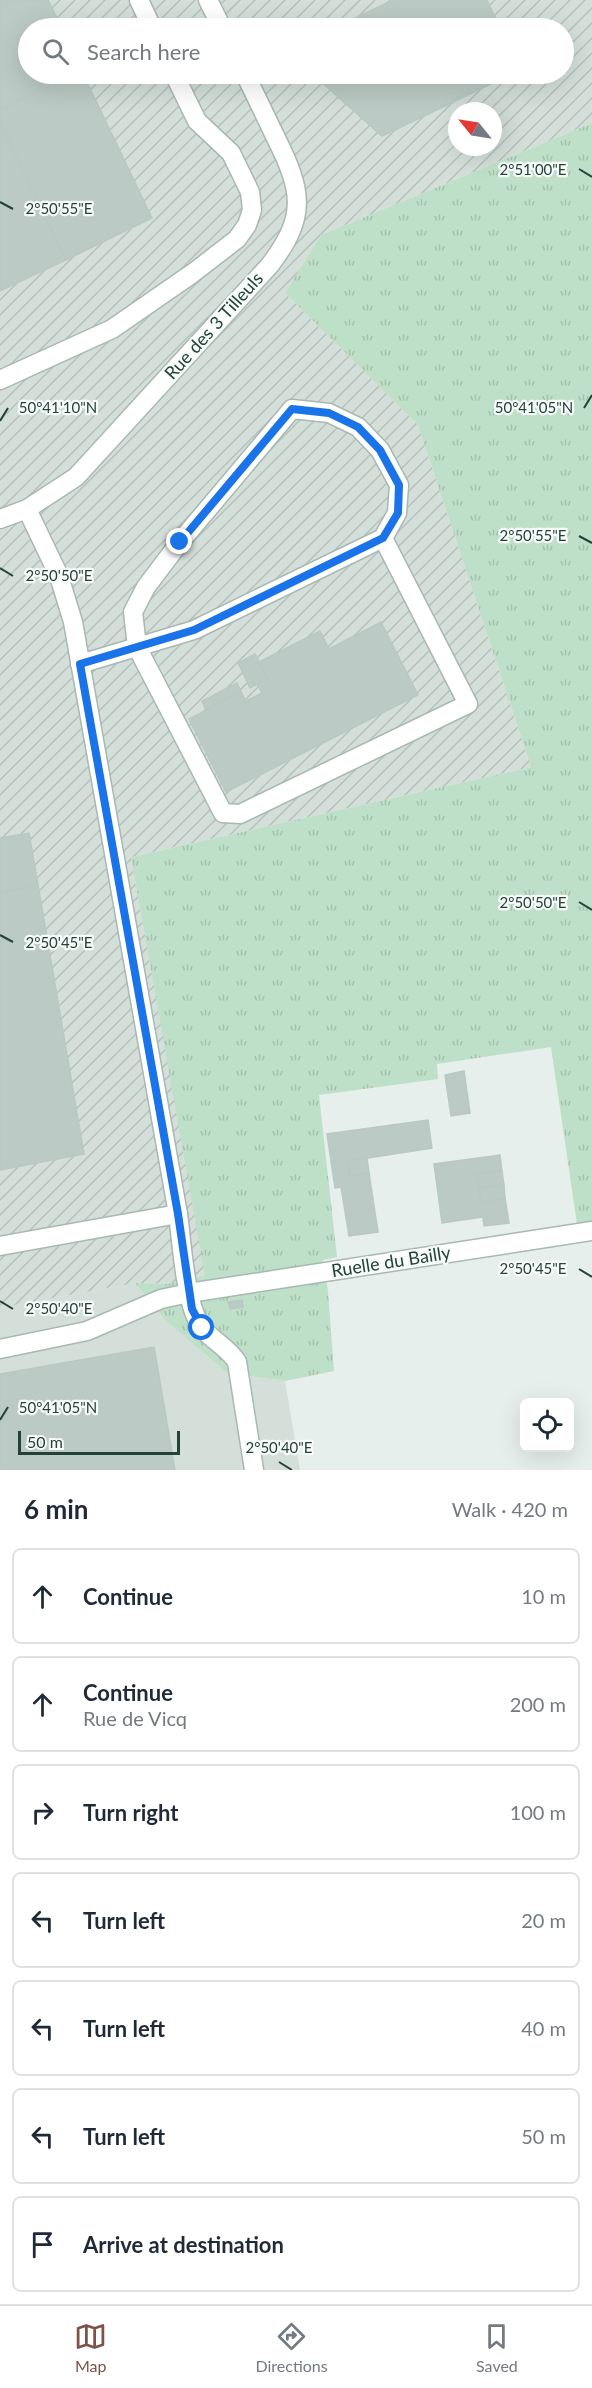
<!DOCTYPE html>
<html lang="en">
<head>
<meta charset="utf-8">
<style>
	:root { --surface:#fff; --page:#f2f2f3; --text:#1f2937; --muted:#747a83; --line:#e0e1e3; --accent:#7f5249 }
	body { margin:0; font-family:Lato,sans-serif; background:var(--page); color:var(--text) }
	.controls { position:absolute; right:18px; bottom:18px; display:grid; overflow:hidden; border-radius:9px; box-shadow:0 6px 24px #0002 }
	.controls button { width:54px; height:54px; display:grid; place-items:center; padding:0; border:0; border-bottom:2px solid var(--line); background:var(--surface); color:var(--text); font:30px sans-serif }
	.compass { position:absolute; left:448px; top:102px; width:54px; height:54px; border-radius:50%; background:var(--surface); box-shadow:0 6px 24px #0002; rotate:300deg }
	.scale { position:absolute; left:18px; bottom:15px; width:162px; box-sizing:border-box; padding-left:6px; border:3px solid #24423a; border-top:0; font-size:16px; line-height:21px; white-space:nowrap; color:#24423a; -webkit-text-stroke:4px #f7fbf9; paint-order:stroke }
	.stop { position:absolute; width:18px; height:18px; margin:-14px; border:4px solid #1a73e8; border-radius:50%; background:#fff }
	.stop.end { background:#1a73e8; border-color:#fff; box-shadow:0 2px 6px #0008 }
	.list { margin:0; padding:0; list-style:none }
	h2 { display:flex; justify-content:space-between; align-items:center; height:78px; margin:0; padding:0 24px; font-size:26px }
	h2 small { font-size:20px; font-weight:400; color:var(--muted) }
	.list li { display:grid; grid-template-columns:39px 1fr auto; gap:18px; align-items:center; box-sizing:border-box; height:96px; margin:0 12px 12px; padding:0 12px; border:2px solid var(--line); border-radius:9px }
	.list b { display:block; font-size:22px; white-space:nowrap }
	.list p { margin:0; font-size:20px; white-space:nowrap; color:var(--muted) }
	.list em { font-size:20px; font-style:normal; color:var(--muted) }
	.icon { flex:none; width:33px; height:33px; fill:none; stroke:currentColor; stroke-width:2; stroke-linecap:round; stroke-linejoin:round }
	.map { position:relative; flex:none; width:592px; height:1470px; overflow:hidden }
	.search { position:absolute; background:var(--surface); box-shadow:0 6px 24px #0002; left:18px; right:18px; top:18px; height:66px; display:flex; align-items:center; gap:15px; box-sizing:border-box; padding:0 21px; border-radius:33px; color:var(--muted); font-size:22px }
	.sheet { height:834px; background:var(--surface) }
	nav { display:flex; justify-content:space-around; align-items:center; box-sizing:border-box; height:84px; border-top:2px solid var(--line); background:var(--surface); font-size:16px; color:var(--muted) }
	nav a { display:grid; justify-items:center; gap:3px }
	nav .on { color:var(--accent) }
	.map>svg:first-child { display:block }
</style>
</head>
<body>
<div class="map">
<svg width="592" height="1470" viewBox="0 0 592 1470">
	<defs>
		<pattern id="industrial-furrows" width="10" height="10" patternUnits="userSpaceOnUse" patternTransform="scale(1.5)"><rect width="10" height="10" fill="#d4dfda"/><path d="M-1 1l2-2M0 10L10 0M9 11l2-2" fill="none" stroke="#b6c1bc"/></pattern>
		<pattern id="grass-tufts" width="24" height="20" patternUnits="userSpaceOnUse" patternTransform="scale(1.5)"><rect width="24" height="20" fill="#bfe0c8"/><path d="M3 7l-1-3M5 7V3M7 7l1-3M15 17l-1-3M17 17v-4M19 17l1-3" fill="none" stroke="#a4c1ad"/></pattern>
	</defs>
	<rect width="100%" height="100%" fill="#e6efeb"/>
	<polygon fill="#d4dfda" points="135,1283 166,1321 227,1373 285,1381 300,1470 0,1470 0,1308"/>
	<path fill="url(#industrial-furrows)" fill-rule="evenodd" d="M0,0H592V123L321,235L285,293L418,425L531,767L131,857L206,1277L167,1284L135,1283L0,1308ZM28,28H564V74H28ZM457,111H493V147H457Z"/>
	<polygon fill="url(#grass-tufts)" points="592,123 592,1221 577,1224 551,1047 437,1064 438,1079 319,1095 337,1257 323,1260 328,1291 334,1371 285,1381 227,1373 166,1321 135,1283 167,1284 205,1276 131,857 531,767 418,425 285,293 321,235"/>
	<g fill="#bbcac4" stroke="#b8c9c2" stroke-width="1.5">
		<polygon points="0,0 48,0 62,28 28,28 28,74 76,74 0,110"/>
		<polygon points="393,0 487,0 500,28 334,28"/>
		<polygon points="76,74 83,74 152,218 66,260 0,123 0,110"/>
		<polygon points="324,74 512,74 382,136 319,80"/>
		<polygon points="0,123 66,260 0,291"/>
		<polygon points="381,622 418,695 226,792 189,719 241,692 246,701 262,693 257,684 268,679 259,662 320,631 329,649"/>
		<polygon points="255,654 268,679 250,688 238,663"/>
		<polygon points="237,683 241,692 206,710 202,701"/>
		<polygon points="29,833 38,885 0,893 0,838"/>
		<polygon points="38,885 84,1154 0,1170 0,893"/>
		<polygon points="464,1071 470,1113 451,1116 445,1075"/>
		<polygon points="428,1120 432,1148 348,1161 350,1176 369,1173 378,1232 349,1236 341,1187 335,1188 327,1134"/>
		<polygon points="500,1155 502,1171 477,1174 481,1202 505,1198 509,1223 484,1226 483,1217 442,1223 434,1164"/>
		<polygon points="367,1158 369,1173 350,1176 348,1161"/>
		<polygon points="502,1171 504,1185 479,1188 477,1174"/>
		<polygon points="504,1185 505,1198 481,1202 479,1188"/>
		<polygon points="242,1300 243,1307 230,1309 228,1302"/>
		<polygon points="154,1347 175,1470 0,1470 0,1374"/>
	</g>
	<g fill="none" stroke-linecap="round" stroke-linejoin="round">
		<defs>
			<g id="minor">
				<polyline points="139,0 152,28"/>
				<polyline points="208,0 222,28"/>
				<polyline points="0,380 112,329 193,273 237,239 247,225 252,210 250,192 231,153 197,121 174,74"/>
				<path d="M27,509L59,576L73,622L178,1214C182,1244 185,1301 200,1325C210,1340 228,1347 237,1362L254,1470"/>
				<path d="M0,519L27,509L76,477L270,265C308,215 302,190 275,136C265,115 255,94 245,74"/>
				<polyline points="80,664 194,630 383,538 397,513 399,485 380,450 358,427 329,413 292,409 180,542 146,587 133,612 137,647 223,813 240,814 468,704 383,538"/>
				<polyline points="0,1246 178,1214"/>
				<polyline points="0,1349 87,1331 161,1299 189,1293 592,1231"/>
			</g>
		</defs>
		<use href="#minor" stroke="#a8b8b2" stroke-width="21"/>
		<use href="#minor" stroke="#fff" stroke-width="18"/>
	</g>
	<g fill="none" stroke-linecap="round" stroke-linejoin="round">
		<polyline stroke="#1a73e8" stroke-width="8" points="180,542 292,409 329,413 358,427 380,450 399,485 398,513 383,538 194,630 80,664 178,1214 192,1309 202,1328"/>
	</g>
	<path fill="none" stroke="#24423a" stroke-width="2" d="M579,169L592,177M0,202L13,209M584,408L592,395M0,421L8,408M579,536L592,543M0,568L13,576M579,902L592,910M0,935L13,942M579,1269L592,1277M0,1301L13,1309M0,1420L8,1407M279,1462L292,1470"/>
	<g text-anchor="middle" stroke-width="4.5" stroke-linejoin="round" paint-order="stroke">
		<g font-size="18" fill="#24423a" stroke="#f7fbf9">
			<text transform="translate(214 326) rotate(-48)" y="6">Rue des 3 Tilleuls</text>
			<text transform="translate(391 1262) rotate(-9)" y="6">Ruelle du Bailly</text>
		</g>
	</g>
	<g font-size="15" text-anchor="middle" fill="#24423a" stroke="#f7fbf9" stroke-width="4.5" stroke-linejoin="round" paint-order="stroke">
		<text x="533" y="175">2°51'00"E</text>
		<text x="59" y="214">2°50'55"E</text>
		<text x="534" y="413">50°41'05"N</text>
		<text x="58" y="413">50°41'10"N</text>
		<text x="533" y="541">2°50'55"E</text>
		<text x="59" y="581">2°50'50"E</text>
		<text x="533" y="908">2°50'50"E</text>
		<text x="59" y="948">2°50'45"E</text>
		<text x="533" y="1274">2°50'45"E</text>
		<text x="59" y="1314">2°50'40"E</text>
		<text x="58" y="1413">50°41'05"N</text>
		<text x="279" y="1453">2°50'40"E</text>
	</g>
</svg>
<div class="controls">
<button><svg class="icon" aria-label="locate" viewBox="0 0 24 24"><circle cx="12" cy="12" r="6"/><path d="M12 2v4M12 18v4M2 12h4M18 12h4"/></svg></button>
</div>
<svg class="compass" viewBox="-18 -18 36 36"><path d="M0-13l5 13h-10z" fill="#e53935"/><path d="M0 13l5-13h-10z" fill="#747a83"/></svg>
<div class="scale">50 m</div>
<div class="stop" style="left:202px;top:1328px"></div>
<div class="stop end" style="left:180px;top:542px"></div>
<div class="search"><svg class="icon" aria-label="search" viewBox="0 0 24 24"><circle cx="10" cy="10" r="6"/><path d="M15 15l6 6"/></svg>Search here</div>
</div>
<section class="sheet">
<h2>6 min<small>Walk · 420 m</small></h2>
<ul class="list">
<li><svg class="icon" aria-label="ahead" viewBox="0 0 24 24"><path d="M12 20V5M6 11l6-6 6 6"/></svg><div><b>Continue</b></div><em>10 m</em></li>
<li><svg class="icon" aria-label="ahead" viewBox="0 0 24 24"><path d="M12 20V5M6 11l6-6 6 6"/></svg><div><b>Continue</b><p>Rue de Vicq</p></div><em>200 m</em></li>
<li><svg class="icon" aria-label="right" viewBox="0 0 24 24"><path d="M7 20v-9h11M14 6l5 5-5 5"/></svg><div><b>Turn right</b></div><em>100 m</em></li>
<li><svg class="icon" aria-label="left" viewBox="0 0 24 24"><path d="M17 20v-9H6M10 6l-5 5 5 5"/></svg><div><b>Turn left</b></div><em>20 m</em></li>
<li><svg class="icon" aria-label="left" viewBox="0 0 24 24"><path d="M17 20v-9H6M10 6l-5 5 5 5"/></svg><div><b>Turn left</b></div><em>40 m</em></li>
<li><svg class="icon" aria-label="left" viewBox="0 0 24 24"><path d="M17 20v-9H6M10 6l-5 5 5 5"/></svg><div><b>Turn left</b></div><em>50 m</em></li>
<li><svg class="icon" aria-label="arrive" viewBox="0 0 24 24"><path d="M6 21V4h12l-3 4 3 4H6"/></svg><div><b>Arrive at destination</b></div></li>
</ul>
</section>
<nav>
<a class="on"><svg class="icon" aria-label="map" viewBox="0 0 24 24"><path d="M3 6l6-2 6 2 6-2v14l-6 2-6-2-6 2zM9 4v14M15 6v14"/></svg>Map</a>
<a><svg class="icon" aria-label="directions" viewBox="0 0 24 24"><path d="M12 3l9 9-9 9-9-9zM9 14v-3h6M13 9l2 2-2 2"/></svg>Directions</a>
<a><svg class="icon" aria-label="saved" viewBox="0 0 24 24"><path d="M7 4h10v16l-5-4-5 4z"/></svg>Saved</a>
</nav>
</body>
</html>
